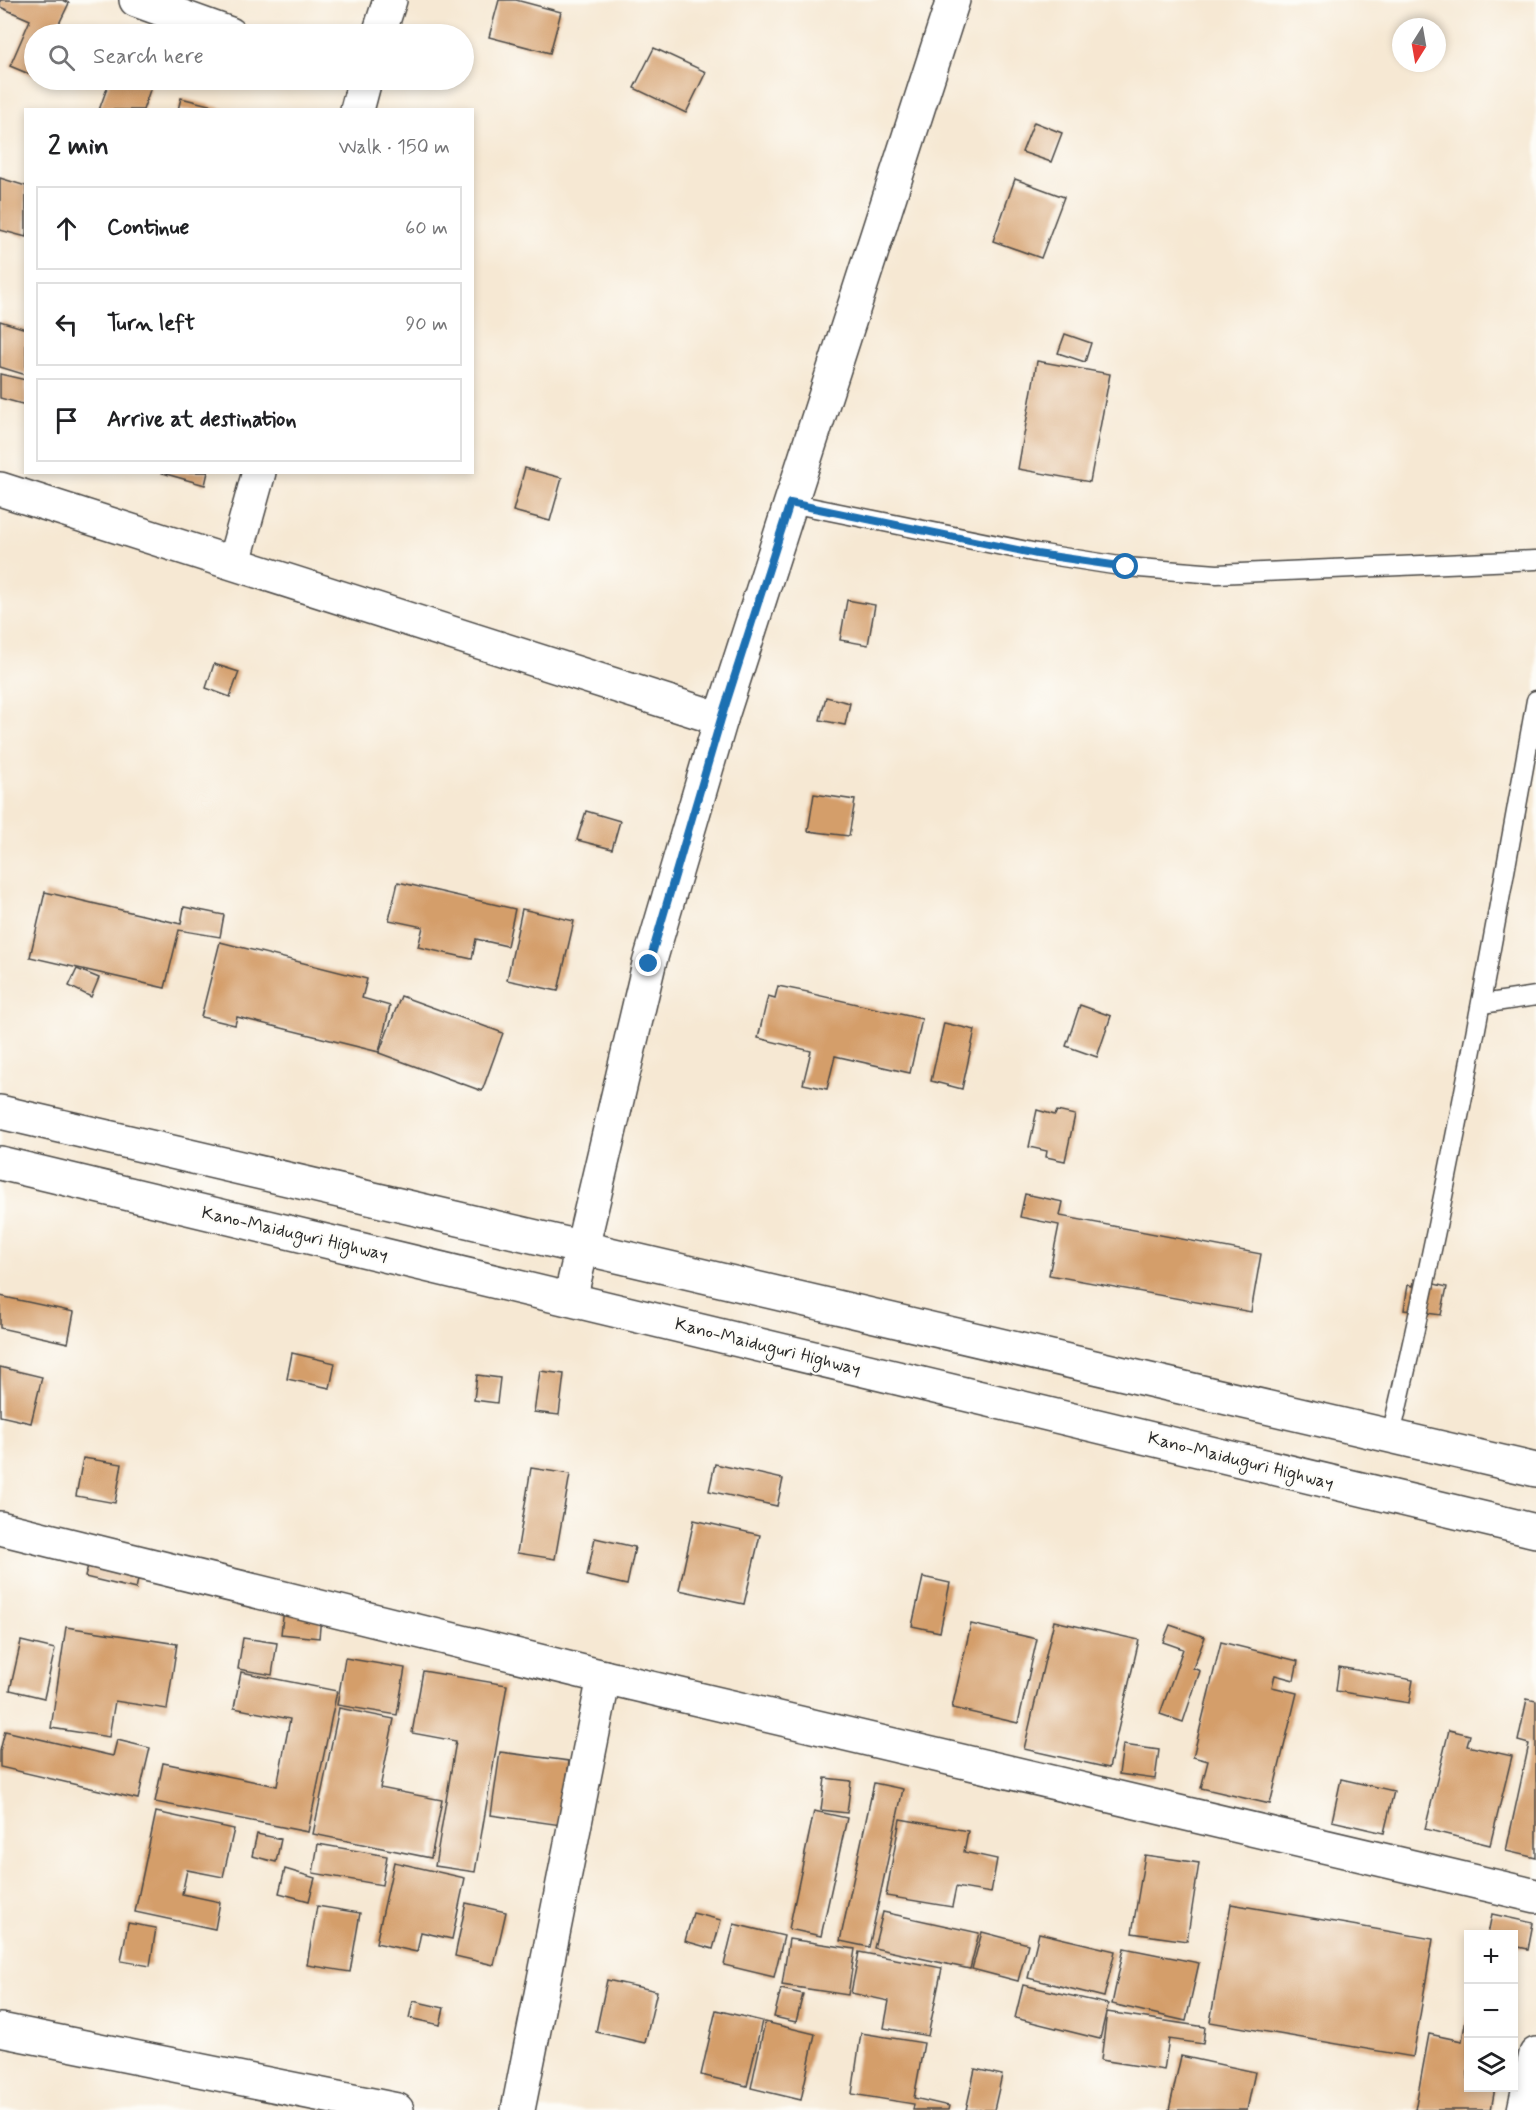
<!DOCTYPE html>
<html lang="en">
<head>
<meta charset="utf-8">
<style>
	:root { --surface:#fff; --page:#f2f2f2; --text:#202124; --muted:#757577; --line:#e0e0e0 }
	body { margin:0; font-family:Mynerve,sans-serif; background:var(--page); color:var(--text) }
	.controls { position:absolute; right:18px; bottom:18px; display:grid; overflow:hidden; border-radius:0px; box-shadow:0 3px 9px #0003 }
	.controls button { width:54px; height:54px; display:grid; place-items:center; padding:0; border:0; border-bottom:2px solid var(--line); background:var(--surface); color:var(--text); font:30px sans-serif }
	.compass { position:absolute; left:1392px; top:18px; width:54px; height:54px; border-radius:50%; background:var(--surface); box-shadow:0 3px 9px #0003; rotate:191deg }
	.stop { position:absolute; width:18px; height:18px; margin:-14px; border:4px solid #1f6fb2; border-radius:50%; background:#fff }
	.stop.end { background:#1f6fb2; border-color:#fff; box-shadow:0 2px 6px #0008 }
	.list { margin:0; padding:0; list-style:none }
	h2 { display:flex; justify-content:space-between; align-items:center; height:78px; margin:0; padding:0 24px; font-size:26px }
	h2 small { font-size:20px; font-weight:400; color:var(--muted) }
	.list li { display:grid; grid-template-columns:39px 1fr auto; gap:18px; align-items:center; box-sizing:border-box; height:84px; margin:0 12px 12px; padding:0 12px; border:2px solid var(--line); border-radius:0px }
	.list b { display:block; font-size:22px; white-space:nowrap }
	.list em { font-size:20px; font-style:normal; color:var(--muted) }
	.icon { flex:none; width:33px; height:33px; fill:none; stroke:currentColor; stroke-width:2; stroke-linecap:round; stroke-linejoin:round }
	.map { position:relative; flex:none; width:1536px; height:2110px; overflow:hidden }
	.search { position:absolute; background:var(--surface); box-shadow:0 3px 9px #0003; left:24px; top:24px; width:450px; height:66px; display:flex; align-items:center; gap:15px; box-sizing:border-box; padding:0 21px; border-radius:33px; color:var(--muted); font-size:22px }
	.panel { position:absolute; background:var(--surface); box-shadow:0 3px 9px #0003; left:24px; top:108px; width:450px; height:366px; border-radius:0px }
	.map>svg:first-child { display:block }
</style>
</head>
<body>
<div class="map">
<svg width="1536" height="2110" viewBox="0 0 1536 2110">
	<rect width="100%" height="100%" fill="#fdfcf7"/>
	<filter id="ink" filterUnits="userSpaceOnUse"><feTurbulence type="fractalNoise" baseFrequency=".0167" numOctaves="2"/><feDisplacementMap in="SourceGraphic" scale="12" xChannelSelector="R" yChannelSelector="G"/><feConvolveMatrix kernelMatrix="1 2 1 2 8 2 1 2 1" color-interpolation-filters="sRGB"/></filter>
	<filter id="wash" filterUnits="userSpaceOnUse"><feTurbulence type="fractalNoise" baseFrequency=".008" numOctaves="4" result="noise"/><feDisplacementMap in="SourceGraphic" scale="24" xChannelSelector="R" yChannelSelector="G"/><feGaussianBlur stdDeviation="1.35" result="paint"/><feColorMatrix in="noise" values="0 0 0 0 0 0 0 0 0 0 0 0 0 0 0 0 0 1.4 0 .05"/><feComposite in="paint" operator="in"/></filter>
	<g filter="url(#wash)">
		<rect width="100%" height="100%" fill="#f6e8d3"/>
		<g id="blocks">
			<g fill="#d49e6b">
				<polygon points="0,0 63,0 69,3 54,34 34,34 34,76 10,66 30,20 0,7"/>
				<polygon points="499,0 516,0 561,12 550,53 489,37"/>
				<polygon points="654,48 706,72 686,113 634,88"/>
				<polygon points="110,80 130,80 151,87 143,110 99,110"/>
				<polygon points="181,98 225,109 225,110 178,110"/>
				<polygon points="1034,122 1062,133 1051,162 1022,152"/>
				<polygon points="0,178 26,186 26,237 0,230"/>
				<polygon points="1015,179 1064,197 1041,258 993,241"/>
				<polygon points="0,321 26,329 26,375 0,367"/>
				<polygon points="1065,334 1091,343 1085,362 1058,353"/>
				<polygon points="1037,361 1110,374 1090,482 1018,469"/>
				<polygon points="0,374 26,380 26,405 0,398"/>
				<polygon points="525,468 562,478 550,521 513,511"/>
				<polygon points="159,472 208,472 205,485"/>
				<polygon points="847,600 875,605 868,645 840,640"/>
				<polygon points="214,664 239,672 230,697 206,688"/>
				<polygon points="826,697 850,703 845,725 820,720"/>
				<polygon points="814,794 855,800 849,836 808,831"/>
				<polygon points="586,811 620,821 612,849 577,840"/>
				<polygon points="398,882 515,909 507,946 476,939 472,959 418,947 423,927 389,920"/>
				<polygon points="45,892 181,924 184,907 224,915 220,937 179,930 165,988 30,957"/>
				<polygon points="522,909 574,921 558,991 507,980"/>
				<polygon points="220,942 367,979 362,998 390,1006 379,1052 237,1017 235,1025 201,1017"/>
				<polygon points="77,969 99,978 91,997 69,986"/>
				<polygon points="778,986 808,992 808,993 922,1019 910,1073 835,1056 827,1089 803,1084 811,1051 758,1038 768,996 775,998"/>
				<polygon points="401,996 503,1033 482,1091 379,1053"/>
				<polygon points="1080,1005 1111,1016 1097,1057 1066,1046"/>
				<polygon points="944,1023 975,1030 962,1089 931,1081"/>
				<polygon points="1037,1110 1055,1115 1057,1111 1075,1115 1065,1161 1046,1157 1047,1151 1029,1147"/>
				<polygon points="1025,1194 1063,1202 1060,1216 1261,1254 1251,1312 1049,1275 1059,1225 1020,1217"/>
				<polygon points="1414,1279 1447,1287 1441,1315 1404,1310 1408,1285 1413,1286"/>
				<polygon points="0,1296 74,1312 68,1343 0,1328"/>
				<polygon points="292,1353 335,1363 330,1388 287,1379"/>
				<polygon points="0,1367 42,1377 31,1423 0,1416"/>
				<polygon points="540,1371 564,1374 559,1415 534,1412"/>
				<polygon points="477,1375 500,1378 497,1403 474,1400"/>
				<polygon points="83,1458 122,1464 115,1503 76,1496"/>
				<polygon points="715,1464 783,1479 777,1506 709,1491"/>
				<polygon points="531,1468 570,1474 555,1559 517,1553"/>
				<polygon points="694,1520 760,1535 744,1604 679,1590"/>
				<polygon points="595,1538 635,1547 627,1585 587,1576"/>
				<polygon points="90,1558 140,1570 136,1589 85,1577"/>
				<polygon points="923,1577 950,1583 940,1632 912,1626"/>
				<polygon points="285,1601 322,1605 319,1638 281,1634"/>
				<polygon points="1054,1621 1139,1640 1109,1768 1024,1749"/>
				<polygon points="971,1624 1037,1639 1018,1723 952,1708"/>
				<polygon points="1170,1625 1205,1637 1193,1668 1200,1671 1183,1722 1160,1714 1183,1649 1163,1642"/>
				<polygon points="66,1627 177,1644 167,1709 115,1701 109,1737 51,1728"/>
				<polygon points="243,1638 277,1643 272,1675 238,1669"/>
				<polygon points="21,1641 55,1649 44,1698 10,1690"/>
				<polygon points="1221,1642 1298,1661 1294,1680 1275,1675 1272,1687 1297,1693 1270,1804 1201,1788 1208,1761 1193,1757"/>
				<polygon points="345,1658 405,1668 397,1715 337,1705"/>
				<polygon points="1339,1667 1413,1680 1409,1703 1336,1691"/>
				<polygon points="423,1671 507,1685 475,1872 435,1866 456,1741 412,1733"/>
				<polygon points="241,1672 337,1691 308,1832 155,1802 163,1763 277,1786 290,1719 234,1708"/>
				<polygon points="1527,1699 1536,1701 1536,1858 1506,1851 1529,1744 1518,1741"/>
				<polygon points="339,1708 394,1719 380,1788 442,1800 431,1858 313,1834"/>
				<polygon points="1449,1730 1470,1735 1467,1746 1512,1756 1490,1845 1425,1829"/>
				<polygon points="5,1731 113,1756 117,1740 150,1748 138,1799 0,1767 0,1751"/>
				<polygon points="1123,1745 1159,1750 1155,1779 1119,1774"/>
				<polygon points="500,1752 569,1761 561,1825 491,1815"/>
				<polygon points="825,1778 851,1781 847,1813 821,1810"/>
				<polygon points="1341,1779 1394,1791 1384,1833 1332,1821"/>
				<polygon points="874,1783 903,1789 869,1947 840,1941"/>
				<polygon points="814,1811 847,1818 821,1936 789,1929"/>
				<polygon points="156,1812 234,1829 223,1877 187,1870 182,1894 220,1902 215,1929 135,1912"/>
				<polygon points="900,1819 968,1831 964,1852 997,1859 991,1893 956,1887 952,1907 886,1896"/>
				<polygon points="257,1834 281,1839 276,1862 252,1856"/>
				<polygon points="318,1844 387,1856 382,1885 313,1873"/>
				<polygon points="1145,1855 1199,1863 1187,1941 1132,1933"/>
				<polygon points="394,1862 465,1878 452,1939 421,1932 417,1952 376,1943"/>
				<polygon points="285,1869 315,1878 309,1901 279,1893"/>
				<polygon points="466,1903 506,1912 494,1965 455,1956"/>
				<polygon points="1231,1904 1433,1939 1413,2057 1210,2022"/>
				<polygon points="317,1906 360,1913 350,1972 307,1965"/>
				<polygon points="883,1912 979,1933 970,1969 874,1948"/>
				<polygon points="693,1913 721,1920 713,1949 685,1941"/>
				<polygon points="1492,1914 1533,1923 1528,1949 1514,1946 1514,1934 1488,1934"/>
				<polygon points="128,1923 156,1928 150,1966 121,1961"/>
				<polygon points="734,1924 784,1936 774,1977 724,1965"/>
				<polygon points="982,1932 1028,1944 1018,1981 972,1969"/>
				<polygon points="1039,1933 1115,1951 1104,1997 1028,1978"/>
				<polygon points="789,1939 855,1949 848,1995 782,1985"/>
				<polygon points="1124,1948 1199,1963 1186,2021 1112,2004"/>
				<polygon points="859,1952 942,1968 928,2036 884,2028 889,2001 851,1993"/>
				<polygon points="607,1980 657,1991 645,2043 596,2032"/>
				<polygon points="1023,1985 1108,2004 1100,2039 1015,2018"/>
				<polygon points="781,1989 803,1994 796,2022 774,2017"/>
				<polygon points="413,2001 444,2008 440,2025 409,2018"/>
				<polygon points="716,2010 762,2021 747,2086 701,2075"/>
				<polygon points="1107,2012 1205,2027 1203,2044 1169,2039 1164,2070 1101,2060"/>
				<polygon points="1467,2013 1468,2088 1495,2088 1491,2110 1415,2110 1429,2034 1462,2041"/>
				<polygon points="765,2022 815,2034 801,2100 751,2088"/>
				<polygon points="861,2033 924,2043 914,2098 949,2106 948,2110 913,2110 914,2104 852,2094"/>
				<polygon points="1181,2056 1255,2072 1247,2110 1169,2110"/>
				<polygon points="975,2069 1002,2075 994,2110 966,2110"/>
			</g>
		</g>
	</g>
	<g filter="url(#ink)">
		<use href="#blocks" fill-opacity="0" stroke="#494744" stroke-width="1.5"/>
		<g fill="none" stroke-linecap="round" stroke-linejoin="round">
			<defs>
				<g id="lane">
					<polyline points="790,503 1037,553 1126,567 1217,574 1536,560"/>
					<polyline points="1482,1004 1536,996"/>
					<path d="M1391,1435C1448,1192 1492,946 1536,700"/>
				</g>
				<g id="street">
					<polyline points="136,0 230,34"/>
					<polyline points="379,34 390,0"/>
					<polyline points="357,110 365,80"/>
					<polyline points="0,489 721,719"/>
					<polyline points="234,562 259,472"/>
					<polyline points="570,1299 649,964 721,719 953,0"/>
					<polyline points="0,1528 604,1677 1536,1896"/>
					<polyline points="0,2030 397,2110"/>
					<polyline points="518,2110 604,1677"/>
					<polyline points="1524,2110 1536,2054"/>
				</g>
				<g id="highway">
					<polyline points="0,1112 1536,1470"/>
					<polyline points="0,1163 1536,1531"/>
				</g>
			</defs>
			<use href="#lane" stroke="#494744" stroke-width="21"/>
			<use href="#street" stroke="#494744" stroke-width="36"/>
			<use href="#highway" stroke="#494744" stroke-width="36"/>
			<use href="#lane" stroke="#fff" stroke-width="18"/>
			<use href="#street" stroke="#fff" stroke-width="33"/>
			<use href="#highway" stroke="#fff" stroke-width="33"/>
		</g>
	</g>
	<g fill="none" stroke-linecap="round" stroke-linejoin="round" filter="url(#ink)">
		<polyline stroke="#1f6fb2" stroke-width="8" points="649,964 721,719 790,503 1037,554 1126,567"/>
	</g>
	<g text-anchor="middle" stroke-width="4.5" stroke-linejoin="round" paint-order="stroke">
		<g font-size="18" fill="#2b2b2b" stroke="#fdfcf7">
			<text transform="translate(295 1233) rotate(13)" y="6">Kano-Maiduguri Highway</text>
			<text transform="translate(768 1346) rotate(14)" y="6">Kano-Maiduguri Highway</text>
			<text transform="translate(1241 1460) rotate(14)" y="6">Kano-Maiduguri Highway</text>
		</g>
	</g>
</svg>
<div class="controls">
<button>+</button>
<button>−</button>
<button><svg class="icon" aria-label="layers" viewBox="0 0 24 24"><path d="M12 4l9 5-9 5-9-5zM3 14l9 5 9-5"/></svg></button>
</div>
<svg class="compass" viewBox="-18 -18 36 36"><path d="M0-13l5 13h-10z" fill="#e53935"/><path d="M0 13l5-13h-10z" fill="#757577"/></svg>
<div class="stop" style="left:1126px;top:567px"></div>
<div class="stop end" style="left:649px;top:964px"></div>
<div class="search"><svg class="icon" aria-label="search" viewBox="0 0 24 24"><circle cx="10" cy="10" r="6"/><path d="M15 15l6 6"/></svg>Search here</div>
<section class="panel">
<h2>2 min<small>Walk · 150 m</small></h2>
<ul class="list">
<li><svg class="icon" aria-label="ahead" viewBox="0 0 24 24"><path d="M12 20V5M6 11l6-6 6 6"/></svg><div><b>Continue</b></div><em>60 m</em></li>
<li><svg class="icon" aria-label="left" viewBox="0 0 24 24"><path d="M17 20v-9H6M10 6l-5 5 5 5"/></svg><div><b>Turn left</b></div><em>90 m</em></li>
<li><svg class="icon" aria-label="arrive" viewBox="0 0 24 24"><path d="M6 21V4h12l-3 4 3 4H6"/></svg><div><b>Arrive at destination</b></div></li>
</ul>
</section>
</div>
</body>
</html>
